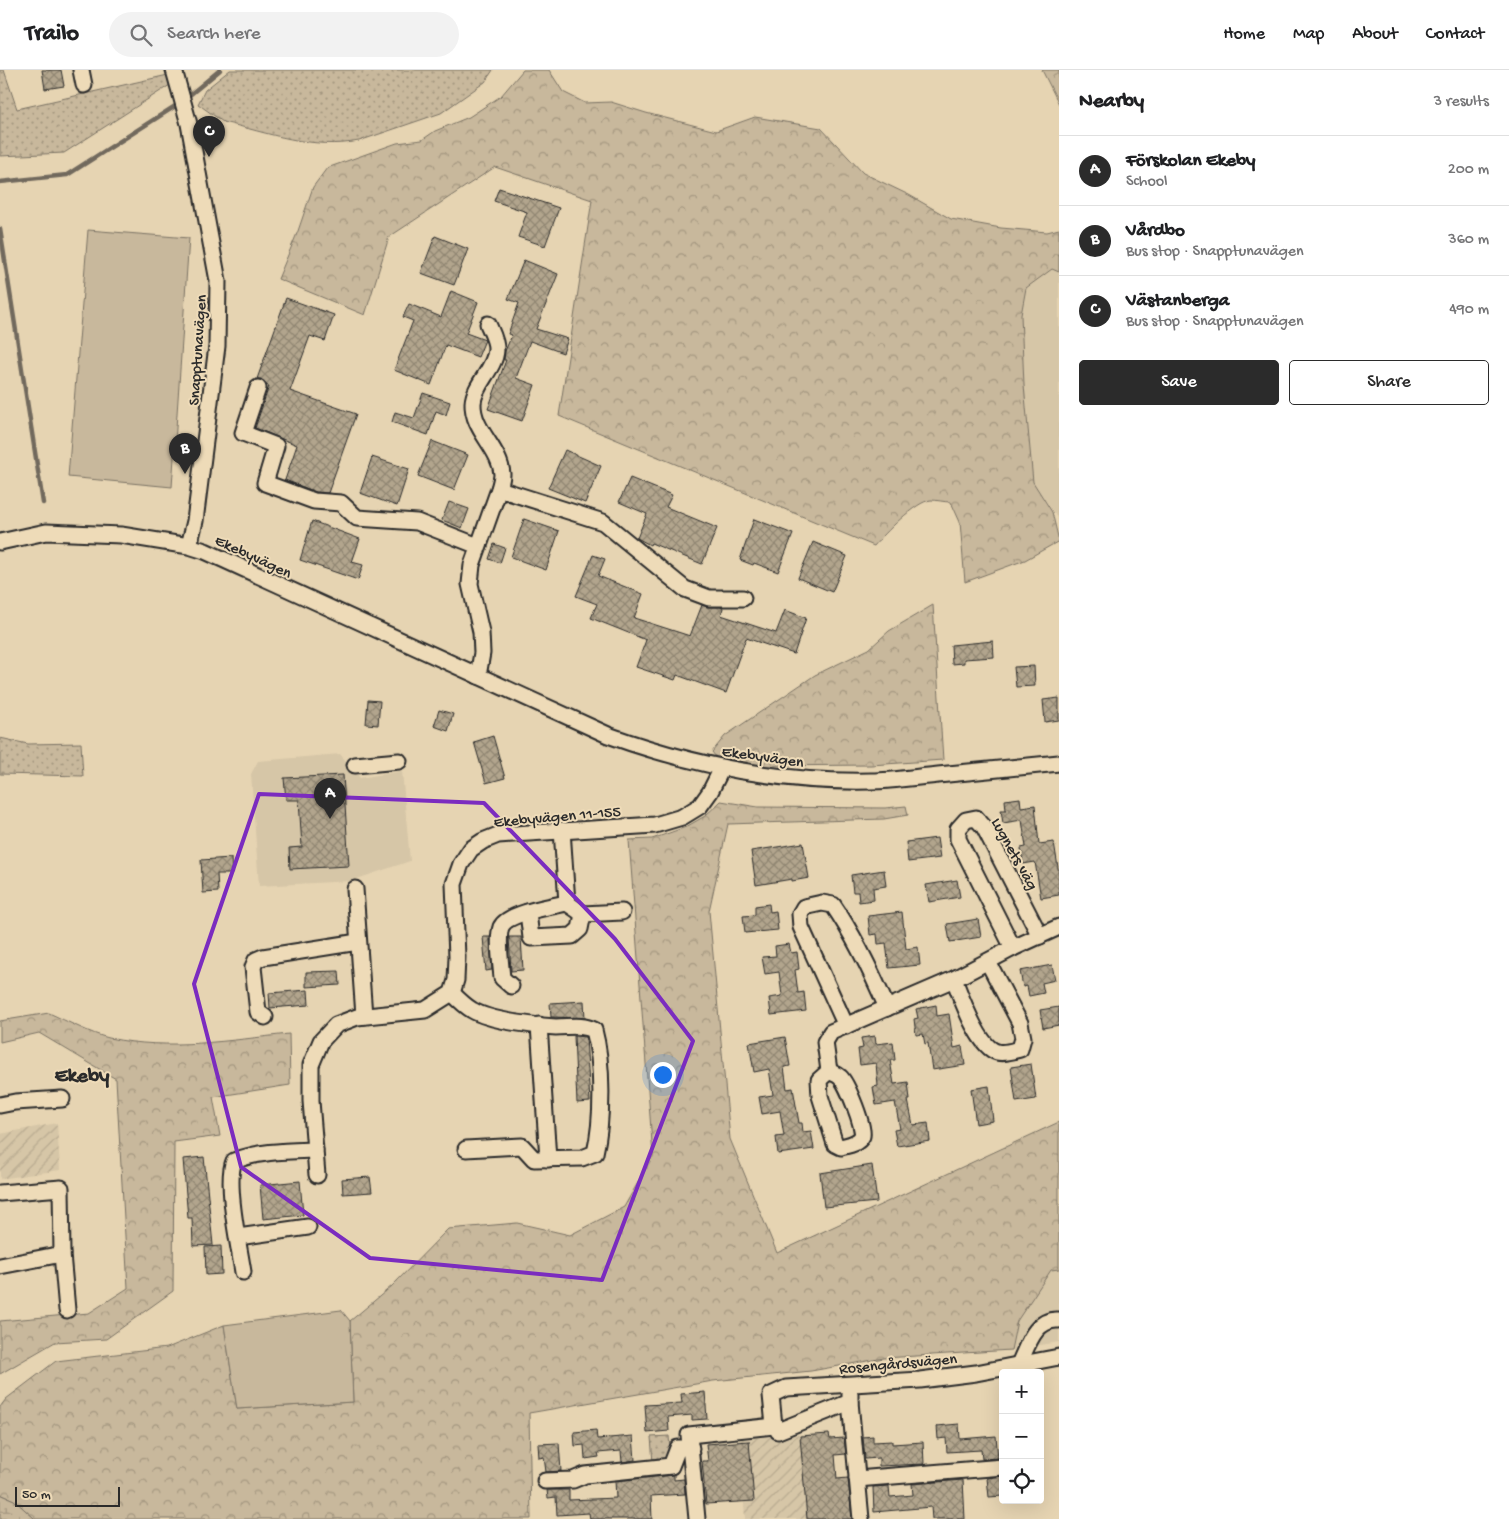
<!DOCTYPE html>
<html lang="en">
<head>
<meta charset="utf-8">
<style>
	:root { --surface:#fff; --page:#f2f2f2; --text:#202124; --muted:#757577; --line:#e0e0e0; --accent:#2b2b2b }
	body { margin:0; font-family:"Gochi Hand",sans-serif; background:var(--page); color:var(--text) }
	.controls { position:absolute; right:15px; bottom:15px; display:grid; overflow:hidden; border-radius:5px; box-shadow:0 5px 20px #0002 }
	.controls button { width:45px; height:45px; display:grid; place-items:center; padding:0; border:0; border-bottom:1px solid var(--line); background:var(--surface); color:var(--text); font:25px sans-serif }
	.scale { position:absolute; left:15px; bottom:12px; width:105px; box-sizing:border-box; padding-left:5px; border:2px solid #2b2b2b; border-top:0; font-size:14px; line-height:18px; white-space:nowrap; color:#2b2b2b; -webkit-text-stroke:4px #eedbb8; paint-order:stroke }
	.you { position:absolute; left:662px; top:1004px; width:18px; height:18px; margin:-12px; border:4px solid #fff; border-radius:50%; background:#1a73e8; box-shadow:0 0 0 8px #1a73e833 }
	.badge { display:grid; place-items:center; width:32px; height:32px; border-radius:50%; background:var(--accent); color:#fff; font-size:16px; font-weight:700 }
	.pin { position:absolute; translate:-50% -41px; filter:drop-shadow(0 1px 2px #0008) }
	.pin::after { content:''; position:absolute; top:26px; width:18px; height:15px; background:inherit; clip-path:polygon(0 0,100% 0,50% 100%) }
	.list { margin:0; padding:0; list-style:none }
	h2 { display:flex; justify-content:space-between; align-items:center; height:65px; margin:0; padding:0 20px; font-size:21px }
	h2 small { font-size:16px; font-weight:400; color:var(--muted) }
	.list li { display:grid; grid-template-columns:32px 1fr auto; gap:15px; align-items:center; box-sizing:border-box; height:70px; padding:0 20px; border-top:1px solid var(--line) }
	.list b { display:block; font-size:19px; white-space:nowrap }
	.list p { margin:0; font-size:16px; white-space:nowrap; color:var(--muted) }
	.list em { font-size:16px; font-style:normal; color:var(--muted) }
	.actions { display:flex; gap:10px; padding:15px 20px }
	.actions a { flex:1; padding:11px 0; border:1px solid var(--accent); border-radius:5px; text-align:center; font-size:18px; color:var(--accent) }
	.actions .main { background:var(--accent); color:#fff }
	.icon { flex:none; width:28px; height:28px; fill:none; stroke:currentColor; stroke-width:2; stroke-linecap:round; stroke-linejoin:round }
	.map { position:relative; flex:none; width:1059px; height:1449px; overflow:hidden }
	header { display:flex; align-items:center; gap:30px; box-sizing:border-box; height:70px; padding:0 25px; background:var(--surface); border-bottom:1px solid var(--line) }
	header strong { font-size:24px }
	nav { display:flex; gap:28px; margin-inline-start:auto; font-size:18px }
	.search { width:350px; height:45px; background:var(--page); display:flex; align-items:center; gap:12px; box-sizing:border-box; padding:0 18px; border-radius:28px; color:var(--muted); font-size:19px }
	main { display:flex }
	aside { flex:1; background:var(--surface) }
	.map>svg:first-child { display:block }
</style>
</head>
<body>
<header>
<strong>Trailo</strong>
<div class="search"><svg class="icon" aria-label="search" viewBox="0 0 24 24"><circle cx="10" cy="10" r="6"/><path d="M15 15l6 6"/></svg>Search here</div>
<nav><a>Home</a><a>Map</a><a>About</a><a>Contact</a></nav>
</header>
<main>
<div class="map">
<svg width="1059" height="1449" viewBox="0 0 1059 1449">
	<defs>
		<pattern id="industrial-furrows" width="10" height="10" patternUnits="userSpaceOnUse" patternTransform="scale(1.25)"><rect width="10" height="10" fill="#d6c6a7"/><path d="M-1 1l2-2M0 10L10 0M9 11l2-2" fill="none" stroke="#b8aa90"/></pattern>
		<pattern id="green-dots" width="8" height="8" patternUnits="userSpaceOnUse" patternTransform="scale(1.25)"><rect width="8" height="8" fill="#c8b89c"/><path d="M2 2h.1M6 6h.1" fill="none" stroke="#a3967f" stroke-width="1.8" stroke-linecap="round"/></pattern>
		<pattern id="forest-crowns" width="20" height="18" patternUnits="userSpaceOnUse" patternTransform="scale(1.25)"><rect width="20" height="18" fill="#c8b89c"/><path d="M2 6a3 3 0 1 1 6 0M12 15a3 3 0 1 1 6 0" fill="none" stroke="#a3967f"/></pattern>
		<pattern id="wetland-marsh" width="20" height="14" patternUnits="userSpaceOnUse" patternTransform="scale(1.25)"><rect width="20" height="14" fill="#c8b89c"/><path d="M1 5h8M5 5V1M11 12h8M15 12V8" fill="none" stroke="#a3967f"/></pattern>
		<pattern id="building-cross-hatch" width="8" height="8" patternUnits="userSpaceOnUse" patternTransform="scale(1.25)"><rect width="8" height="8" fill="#b2a58d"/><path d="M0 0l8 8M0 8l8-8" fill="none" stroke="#918773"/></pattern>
	</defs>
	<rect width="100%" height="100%" fill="#e6d4b2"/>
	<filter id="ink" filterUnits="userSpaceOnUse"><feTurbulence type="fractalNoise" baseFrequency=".02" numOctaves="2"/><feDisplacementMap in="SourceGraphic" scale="10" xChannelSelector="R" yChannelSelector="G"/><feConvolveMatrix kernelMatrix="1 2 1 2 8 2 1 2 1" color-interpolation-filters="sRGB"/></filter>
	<g filter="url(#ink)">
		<g fill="#d6c6a7">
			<polygon points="1052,199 1059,202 1059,450 1033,413 1024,315 1021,245 1026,218"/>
			<polygon points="340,684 360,708 402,701 410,791 351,811 259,816 251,704 258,691"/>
			<polygon points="1059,1199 1059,1272 1011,1280 1017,1251 1051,1200"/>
		</g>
		<g fill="url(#industrial-furrows)">
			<polygon points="57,1053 60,1100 0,1109 0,1064"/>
			<polygon points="810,1364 817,1449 745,1449 739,1369"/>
		</g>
		<g fill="url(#green-dots)" stroke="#7a7264">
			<polygon points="0,0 4,0 17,39 168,5 170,15 64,83 0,86"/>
			<path d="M230,0H493L485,12L441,43L359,71C313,80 268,63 223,52L198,34L205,20Z"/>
			<polygon points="0,668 28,674 81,673 83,706 0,704"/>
			<polygon points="669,1366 670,1379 666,1392 653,1393 651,1367"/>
		</g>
		<g fill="url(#forest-crowns)" stroke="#7a7264">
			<path d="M523,0H549L563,22L585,33L611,32L646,43L716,61L755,47L821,58L863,103L909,125L951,149L1001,158L1047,162L1059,159V202L1052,199L1026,218L1021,245L1024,315L1033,412L1052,442L1059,471L1025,490L965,512L960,452L951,432C944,432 937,430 931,430C916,431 884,464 874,476L559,346L592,130L495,97L389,167L365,245L278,209L298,161L313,117L327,98L397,73L422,70L435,61L469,47L501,26Z"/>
			<polygon points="1042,0 1059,0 1059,34"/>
			<polygon points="933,535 943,690 871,695 760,696 716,687 712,682 725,666 815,605 869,579 889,561"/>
			<polygon points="721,731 758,737 885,738 906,736 908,745 884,749 728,754 709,841 730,1069 777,1183 1059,1052 1059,1199 1051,1200 1017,1251 1011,1280 884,1288 811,1301 713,1311 529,1343 531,1449 35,1449 14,1430 0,1424 0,1337 6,1329 56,1291 167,1278 224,1255 237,1339 353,1332 350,1251 392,1216 448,1159 517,1153 570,1165 624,1137 653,1086 629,770 652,769 686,757 705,746"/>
			<path d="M49,943C67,951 91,964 109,968C169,981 230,970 289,964L290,1015L213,1027L220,1066L174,1072L173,1221L106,1269L55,1272L0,1304V1251L89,1243L128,1218L116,1009L39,963L0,972V951Z"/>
		</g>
		<polygon fill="url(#wetland-marsh)" stroke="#7a7264" points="0,1424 14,1430 35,1449 0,1449"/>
		<g fill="#c8b89c" stroke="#7a7264">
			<polygon points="88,160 189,168 172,417 68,407"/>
			<polygon points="341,1240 350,1251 353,1332 237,1339 224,1255"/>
		</g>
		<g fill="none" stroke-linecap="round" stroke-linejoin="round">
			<g stroke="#71695d" stroke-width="4.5">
				<polyline points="186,28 220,0"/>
				<polyline points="0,112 67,105 180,33"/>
				<polyline points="0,159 43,433"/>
			</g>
		</g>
		<g fill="url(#building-cross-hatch)" stroke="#2b2b2b">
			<polygon points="42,0 61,0 64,16 45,19"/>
			<polygon points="499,118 559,138 545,176 518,167 527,142 494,131"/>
			<polygon points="435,166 468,179 454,215 421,203"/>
			<polygon points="524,190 558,204 536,259 568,269 563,283 530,271 516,308 535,315 522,351 488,339 506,290 504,290 505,281 512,265 508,264 519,233 508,229"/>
			<polygon points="451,221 478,232 466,263 485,270 478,287 446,275 431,315 394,300 413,251 403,247 409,234 441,247"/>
			<polygon points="286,228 334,245 325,271 310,266 290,321 356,344 328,423 316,422 285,410 297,375 255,358 269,316 261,309 257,309"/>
			<polygon points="423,323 450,332 446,345 436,341 428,365 392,352 395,342 414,348"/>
			<polygon points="432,371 468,385 454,420 418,406"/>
			<polygon points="565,380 601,396 585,433 548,418"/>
			<polygon points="372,387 409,399 397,436 360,423"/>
			<polygon points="630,408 672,425 666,437 717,458 702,494 651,473 650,475 637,468 647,444 619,432"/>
			<polygon points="449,432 469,439 462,458 442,450"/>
			<polygon points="524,449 559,461 546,500 511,487"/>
			<polygon points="754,449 793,464 778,502 754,493 753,495 740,490"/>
			<polygon points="312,451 360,469 352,492 363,495 358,510 300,490"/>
			<polygon points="813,472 847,486 832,522 798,508"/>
			<polygon points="494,474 505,478 500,493 489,489"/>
			<polygon points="593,485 605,489 598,506 643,524 634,548 690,566 702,535 709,537 720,537 723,538 721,545 776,563 785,540 806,548 794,584 746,568 726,623 677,605 675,610 636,597 646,570 591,548 597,534 576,526"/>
			<polygon points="993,571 994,587 964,589 964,593 952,594 951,575"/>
			<polygon points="1034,596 1035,616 1016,617 1014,597"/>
			<polygon points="1059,628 1059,650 1045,652 1043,630"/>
			<polygon points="368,630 380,631 378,655 366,654"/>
			<polygon points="439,640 453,644 448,661 434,656"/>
			<polygon points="493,666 505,708 486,713 474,672"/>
			<polygon points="343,705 349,796 290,799 289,778 302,777 299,730 286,730 284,708"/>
			<polygon points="1020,728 1021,737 1035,735 1039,774 1054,772 1059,804 1059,825 1041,828 1035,792 1023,794 1021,778 1026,777 1022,750 1003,753 1001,740 1006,740 1005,730"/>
			<polygon points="937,768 940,788 908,792 906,772"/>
			<polygon points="803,773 809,808 792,811 792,809 756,815 751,781"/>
			<polygon points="231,788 232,804 217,804 218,822 203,823 201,790"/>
			<polygon points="884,800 886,816 873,818 874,830 859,832 858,822 853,822 851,805"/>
			<polygon points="957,810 960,827 929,832 926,815"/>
			<polygon points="769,834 770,842 776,841 778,860 745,863 743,846 755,845 755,836"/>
			<polygon points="902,842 906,879 918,877 920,895 889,898 886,873 878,874 877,864 870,865 868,846"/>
			<polygon points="978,849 981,867 950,872 947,854"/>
			<polygon points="483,867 490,867 492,900 486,901"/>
			<polygon points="509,867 521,867 523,900 511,901"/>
			<polygon points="789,874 791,883 797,882 799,899 795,900 798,923 804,922 806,941 771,945 769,928 782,926 779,902 765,904 762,887 776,886 775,876"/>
			<polygon points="1052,895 1055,910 1042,913 1044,923 1029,926 1027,916 1023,917 1020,901"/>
			<polygon points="339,901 340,915 306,917 306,902"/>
			<polygon points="308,920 309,935 270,938 269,923"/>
			<polygon points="584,931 585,948 551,947 550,933"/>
			<polygon points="936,935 937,946 949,944 954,978 962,976 965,995 932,1000 928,973 925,974 923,964 916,965 914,949 918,948 916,939"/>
			<polygon points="1059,937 1059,955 1043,958 1040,940"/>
			<polygon points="574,966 586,967 590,1032 577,1033"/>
			<polygon points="875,966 876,974 893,972 895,990 890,990 894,1014 908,1012 910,1030 908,1030 913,1055 928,1053 930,1071 897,1076 894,1060 900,1059 895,1032 876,1035 873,1017 878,1016 876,993 860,995 858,979 863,978 861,968"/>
			<polygon points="785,967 790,996 784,997 787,1019 793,1018 799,1053 802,1053 803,1062 811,1061 814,1079 778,1084 776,1067 784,1066 780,1041 762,1044 759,1027 773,1025 769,999 754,1002 749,973"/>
			<polygon points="1031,994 1036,1029 1016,1032 1011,997"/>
			<polygon points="989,1016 993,1051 976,1054 971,1019"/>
			<polygon points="204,1087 213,1175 193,1176 192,1148 188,1148 183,1089"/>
			<polygon points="872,1095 877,1132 824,1137 820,1103"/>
			<polygon points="370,1107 372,1122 343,1124 342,1109"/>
			<polygon points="300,1111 303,1145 263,1149 260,1115"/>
			<polygon points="221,1176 222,1204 206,1205 205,1177"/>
			<polygon points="705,1322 707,1349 692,1350 692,1345 668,1347 669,1361 647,1363 645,1335 682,1333 681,1324"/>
			<polygon points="959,1354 960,1369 996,1366 998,1388 982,1389 981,1380 947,1382 946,1368 938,1369 937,1356"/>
			<polygon points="596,1360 597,1369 633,1366 635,1390 622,1392 621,1381 598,1383 599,1387 585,1389 584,1375 575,1376 574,1362"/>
			<polygon points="829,1364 830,1369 844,1368 846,1384 835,1385 837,1409 848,1408 852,1449 807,1449 800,1366"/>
			<polygon points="873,1366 873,1372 892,1371 892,1374 923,1372 924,1394 879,1396 879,1388 865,1389 863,1367"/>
			<polygon points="749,1371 754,1431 706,1434 702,1391 708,1391 706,1374"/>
			<polygon points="559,1373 561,1401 546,1402 544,1387 539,1388 538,1374"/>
			<polygon points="674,1405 674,1410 684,1409 685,1424 651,1426 652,1449 590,1449 589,1443 557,1445 556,1427 548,1428 547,1420 569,1420 569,1430 616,1428 615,1411"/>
			<polygon points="1003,1406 1003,1426 989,1427 987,1408"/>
			<polygon points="963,1410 965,1449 932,1449 931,1437 874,1442 873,1417 889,1416 890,1427 913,1425 912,1414"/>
		</g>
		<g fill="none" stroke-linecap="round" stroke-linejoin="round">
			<defs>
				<g id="minor">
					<polyline points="81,0 84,15"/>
					<polyline points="174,0 189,54 218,211 217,276 195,451 189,476"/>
					<path d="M488,254C491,261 497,272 496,280C495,299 474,314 473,333C472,360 500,378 502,404C502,409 500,415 499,419"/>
					<polyline points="258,318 243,363 276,376 265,413 314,431 341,433 357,448 417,452 478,476"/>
					<path d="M0,472L46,462L121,465L189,476L205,481L608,665C694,696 779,713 871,711C893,711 916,707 938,705C979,701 1019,697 1059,693"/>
					<polyline points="478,606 482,583 481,562 470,514 472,495 499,419 603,452 685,519 709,528 743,528"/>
					<polyline points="355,695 399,691"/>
					<polyline points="562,760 567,833"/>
					<polyline points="355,819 364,946"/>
					<polyline points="528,842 531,868 572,866 580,859 583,844"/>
					<polyline points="1013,878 958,769 958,759 966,750 976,748 984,757 1040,866"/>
					<path d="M954,909C961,927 978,977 997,982C1004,984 1012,981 1020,979L1023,968L1020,953L988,892"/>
					<path d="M511,916L502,908C501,895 497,869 501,857C507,843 553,836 567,833L583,844L622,842"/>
					<path d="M452,923C458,929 465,936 472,940C490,951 535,956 556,957C570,957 582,954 594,960C603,993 603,1049 595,1083L582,1088L534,1089L522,1076L466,1079"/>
					<polyline points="265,947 258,942 253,897 256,890 263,887 358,872"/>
					<polyline points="539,955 548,1089"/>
					<path d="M846,956L801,857L800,844L804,837L822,833L833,835C855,867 872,903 887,938"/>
					<polyline points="829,1001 825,972 831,962 954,909 1013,878 1059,857"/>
					<path d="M829,1001C832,1003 837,1004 840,1007C847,1013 865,1058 862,1066C858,1074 848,1075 841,1077L835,1074L820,1026L819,1010Z"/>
					<polyline points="0,1035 15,1032 62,1029"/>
					<polyline points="317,1105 311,1031 311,995 321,971 336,955 357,947 425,940 452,923 456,910 457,887 454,814 461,794 471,779 483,771 498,765 655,755 682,747 700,736 710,722 722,698"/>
					<polyline points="0,1123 61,1118 62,1184 67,1240"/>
					<polyline points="238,1167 308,1157"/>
					<polyline points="0,1196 62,1184"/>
					<path d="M243,1202C239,1176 225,1112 234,1091C259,1081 288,1081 315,1080"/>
					<path d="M1019,1294C1028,1275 1035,1248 1059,1250"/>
					<polyline points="850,1332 861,1449"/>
					<polyline points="778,1361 850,1332 850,1324"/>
					<polyline points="857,1409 1003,1397"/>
					<polyline points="545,1411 573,1410 585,1405 671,1396 678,1378 691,1378"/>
					<polyline points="697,1449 689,1365 774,1356 771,1325 786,1318 920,1310 976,1303 1059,1287"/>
				</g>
			</defs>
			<use href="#minor" stroke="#2b2b2b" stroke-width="19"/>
			<use href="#minor" stroke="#eedbb8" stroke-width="15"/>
		</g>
	</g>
	<path fill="none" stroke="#7b2cbf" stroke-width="4" stroke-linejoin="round" d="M259,724L484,733L615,869L693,971L602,1210L370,1188L241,1097L194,914Z"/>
	<g text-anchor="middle" stroke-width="4" stroke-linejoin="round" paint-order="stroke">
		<g font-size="16" fill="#2b2b2b" stroke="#eedbb8">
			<text transform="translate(196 280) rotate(-86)" y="6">Snapptunavägen</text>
			<text transform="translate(254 485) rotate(25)" y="6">Ekebyvägen</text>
			<text transform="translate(763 685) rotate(8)" y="6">Ekebyvägen</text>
			<text transform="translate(557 745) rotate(-5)" y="6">Ekebyvägen 11-155</text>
			<text transform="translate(1016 783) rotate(61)" y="6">Lugnets väg</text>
			<text transform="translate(898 1292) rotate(-5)" y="6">Rosengårdsvägen</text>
		</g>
		<g font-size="21" font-weight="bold" fill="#2b2b2b" stroke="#eedbb8">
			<text x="82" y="1011">Ekeby</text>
		</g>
	</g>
</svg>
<div class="controls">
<button>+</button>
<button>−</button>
<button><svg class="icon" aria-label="locate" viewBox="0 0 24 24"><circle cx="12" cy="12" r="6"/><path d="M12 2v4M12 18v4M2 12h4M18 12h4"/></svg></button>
</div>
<div class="scale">50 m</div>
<div class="you"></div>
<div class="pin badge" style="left:330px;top:749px">A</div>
<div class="pin badge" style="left:185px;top:404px">B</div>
<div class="pin badge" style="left:209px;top:87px">C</div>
</div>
<aside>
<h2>Nearby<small>3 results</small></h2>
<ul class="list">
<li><span class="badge">A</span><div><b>Förskolan Ekeby</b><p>School</p></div><em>200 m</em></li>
<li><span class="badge">B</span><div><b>Vårdbo</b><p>Bus stop · Snapptunavägen</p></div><em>360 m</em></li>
<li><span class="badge">C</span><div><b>Västanberga</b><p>Bus stop · Snapptunavägen</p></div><em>490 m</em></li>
</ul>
<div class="actions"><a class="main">Save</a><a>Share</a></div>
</aside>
</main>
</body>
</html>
